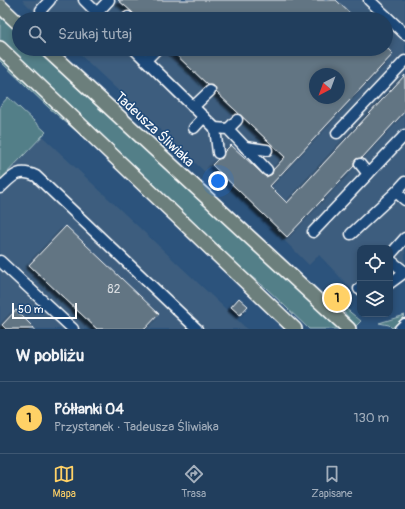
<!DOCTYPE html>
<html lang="pl">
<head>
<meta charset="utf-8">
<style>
	:root { --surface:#213e5d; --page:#2d4966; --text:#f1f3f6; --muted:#a2aebc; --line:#3e5772; --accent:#ffd166 }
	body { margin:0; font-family:Pangolin,sans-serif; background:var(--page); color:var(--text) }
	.controls { position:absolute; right:12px; bottom:12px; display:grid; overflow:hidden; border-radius:8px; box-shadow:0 2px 6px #0003 }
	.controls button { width:36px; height:36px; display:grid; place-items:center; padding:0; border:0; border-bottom:1px solid var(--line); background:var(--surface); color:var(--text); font:20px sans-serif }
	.compass { position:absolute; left:309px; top:68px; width:36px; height:36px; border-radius:50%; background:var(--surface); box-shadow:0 2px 6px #0003; rotate:221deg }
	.scale { position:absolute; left:12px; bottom:10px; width:65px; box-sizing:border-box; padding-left:4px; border:2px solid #fff; border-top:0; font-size:11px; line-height:14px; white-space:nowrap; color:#fff; -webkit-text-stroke:3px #1f4a7a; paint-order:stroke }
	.you { position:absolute; left:218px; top:181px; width:14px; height:14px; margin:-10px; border:3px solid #fff; border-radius:50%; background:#1a73e8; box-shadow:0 0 0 6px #1a73e833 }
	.badge { display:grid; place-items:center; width:26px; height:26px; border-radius:50%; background:var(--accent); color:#111; font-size:13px; font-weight:700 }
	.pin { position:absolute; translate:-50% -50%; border:2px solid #fff; box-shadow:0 1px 4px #0006 }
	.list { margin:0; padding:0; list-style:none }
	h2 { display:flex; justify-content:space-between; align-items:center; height:52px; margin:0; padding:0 16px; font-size:17px }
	h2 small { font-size:13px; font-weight:400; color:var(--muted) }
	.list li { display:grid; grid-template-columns:26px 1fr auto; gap:12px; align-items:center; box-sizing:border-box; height:72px; padding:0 16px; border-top:1px solid var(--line) }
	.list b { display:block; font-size:15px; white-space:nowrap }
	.list p { margin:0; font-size:13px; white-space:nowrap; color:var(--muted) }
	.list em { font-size:13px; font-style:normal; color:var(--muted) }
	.icon { flex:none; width:22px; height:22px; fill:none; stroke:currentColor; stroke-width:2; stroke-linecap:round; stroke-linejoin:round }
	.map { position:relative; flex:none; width:405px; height:329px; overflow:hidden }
	.search { position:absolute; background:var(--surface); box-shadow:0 2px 6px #0003; left:12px; right:12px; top:12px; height:44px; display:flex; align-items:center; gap:10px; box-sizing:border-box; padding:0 14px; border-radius:22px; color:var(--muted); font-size:15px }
	.sheet { height:124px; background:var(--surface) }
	nav { display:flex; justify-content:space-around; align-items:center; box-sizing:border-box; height:56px; border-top:1px solid var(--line); background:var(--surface); font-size:11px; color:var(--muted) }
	nav a { display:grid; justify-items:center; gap:2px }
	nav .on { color:var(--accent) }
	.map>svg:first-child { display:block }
</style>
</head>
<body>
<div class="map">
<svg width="405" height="329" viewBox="0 0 405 329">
	<defs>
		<filter id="shadow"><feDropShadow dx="-3.5" dy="3.5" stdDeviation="1" flood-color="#0009"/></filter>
	</defs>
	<rect width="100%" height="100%" fill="#2c537c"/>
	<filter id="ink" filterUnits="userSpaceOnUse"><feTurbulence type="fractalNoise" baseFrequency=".025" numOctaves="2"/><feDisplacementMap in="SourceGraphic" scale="8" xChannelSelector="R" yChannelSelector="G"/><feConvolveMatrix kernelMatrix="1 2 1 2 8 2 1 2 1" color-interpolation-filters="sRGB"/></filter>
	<g filter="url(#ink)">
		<g fill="#3c5d7e" fill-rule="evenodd">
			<path d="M22,0H405V280L390,290V248H360V298L319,255L309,265L210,166L205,172L74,49H386V19H42ZM315,74H339V98H315Z"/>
			<polygon points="42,136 247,329 0,329 0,180"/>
		</g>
		<g fill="#527f88" stroke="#a8bfc4">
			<polygon points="0,17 19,34 19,49 35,49 339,329 309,329 266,288 224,255 0,41"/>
			<polygon points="0,55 97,149 48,107 0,61"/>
			<polygon points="8,97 46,132 0,180 0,106"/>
			<polygon points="345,308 361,321 356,326 342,310"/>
			<polygon points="405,315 392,328 389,325 379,323"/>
		</g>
		<g fill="#627583" stroke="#fff" fill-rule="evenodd" filter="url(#shadow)">
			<polygon points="118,0 336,0 356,19 138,19 132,12"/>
			<path d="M170,49H388L393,54L270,186L287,203L405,75V111L362,158L356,159L354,162V166L287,237L212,165L218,159L222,158L224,152L231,145L266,177L272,174L273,170L285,157L216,92L214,86L208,85ZM315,74H339V98H315Z"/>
			<polygon points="66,226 159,314 145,329 97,329 29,265"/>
			<polygon points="239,298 248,306 240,315 231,307"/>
			<polygon points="16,310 35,329 6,329 2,325"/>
		</g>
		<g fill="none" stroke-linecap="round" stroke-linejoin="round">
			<defs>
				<g id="minor">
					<polyline points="84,0 103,19"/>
					<polyline points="369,0 405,34"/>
					<polyline points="41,10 50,0"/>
					<polyline points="97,13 109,0"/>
					<polyline points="126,19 128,17"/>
					<polyline points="134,49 215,128 228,129 267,170"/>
					<polyline points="146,60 157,49"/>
					<polyline points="193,107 210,91"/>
					<polyline points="194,128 204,117"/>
					<polyline points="215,128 218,153"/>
					<polyline points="228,129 237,120"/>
					<polyline points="337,133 405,61"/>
					<polyline points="245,147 267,150"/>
					<polyline points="360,164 368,174"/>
					<path d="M0,188C13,176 18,168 36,176L197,329"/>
					<polyline points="396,192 405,200"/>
					<polyline points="313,232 405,135"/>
					<polyline points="351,234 396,192 405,182"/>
					<polyline points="390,255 405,238"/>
					<polyline points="390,260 405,272"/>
					<polyline points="0,261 73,329"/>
					<polyline points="390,283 405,272"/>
					<polyline points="359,289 360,288"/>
					<polyline points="400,329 405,324"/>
				</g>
				<g id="major">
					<polyline points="0,6 19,24"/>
					<polyline points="0,48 295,329"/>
					<polyline points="46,49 349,329"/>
				</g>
			</defs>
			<use href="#minor" stroke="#fff" stroke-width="13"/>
			<use href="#major" stroke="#fff" stroke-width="16"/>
			<use href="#minor" stroke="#1f4a7a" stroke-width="10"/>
			<use href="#major" stroke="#6c7f7c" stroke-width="13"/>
		</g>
	</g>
	<g text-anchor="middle" stroke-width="3" stroke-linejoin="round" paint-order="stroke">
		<g font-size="12" fill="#d8dce0">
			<text x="114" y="293">82</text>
		</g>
		<g font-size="14" fill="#fff" stroke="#1f4a7a">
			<text transform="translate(155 129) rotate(43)" y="5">Tadeusza Śliwiaka</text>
		</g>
	</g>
</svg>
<div class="controls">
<button><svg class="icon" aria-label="locate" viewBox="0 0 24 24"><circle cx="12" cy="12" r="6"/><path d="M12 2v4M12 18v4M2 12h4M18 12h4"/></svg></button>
<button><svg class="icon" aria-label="layers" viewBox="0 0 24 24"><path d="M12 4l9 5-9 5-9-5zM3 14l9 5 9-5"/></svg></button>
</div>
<svg class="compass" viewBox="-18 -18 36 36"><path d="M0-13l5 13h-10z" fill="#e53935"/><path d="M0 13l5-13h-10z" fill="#a2aebc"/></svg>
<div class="scale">50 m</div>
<div class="you"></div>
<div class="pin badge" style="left:337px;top:298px">1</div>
<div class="search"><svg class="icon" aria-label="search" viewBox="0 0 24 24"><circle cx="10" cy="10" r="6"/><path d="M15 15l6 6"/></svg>Szukaj tutaj</div>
</div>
<section class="sheet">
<h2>W pobliżu<small></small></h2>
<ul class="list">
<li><span class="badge">1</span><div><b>Półłanki 04</b><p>Przystanek · Tadeusza Śliwiaka</p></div><em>130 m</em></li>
</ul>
</section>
<nav>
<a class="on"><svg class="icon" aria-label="map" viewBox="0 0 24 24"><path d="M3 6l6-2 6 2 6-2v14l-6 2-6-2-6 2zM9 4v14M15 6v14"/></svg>Mapa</a>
<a><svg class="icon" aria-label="directions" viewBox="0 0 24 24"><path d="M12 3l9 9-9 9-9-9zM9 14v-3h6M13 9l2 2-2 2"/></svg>Trasa</a>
<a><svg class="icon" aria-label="saved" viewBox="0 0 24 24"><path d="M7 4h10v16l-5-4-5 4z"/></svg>Zapisane</a>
</nav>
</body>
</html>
